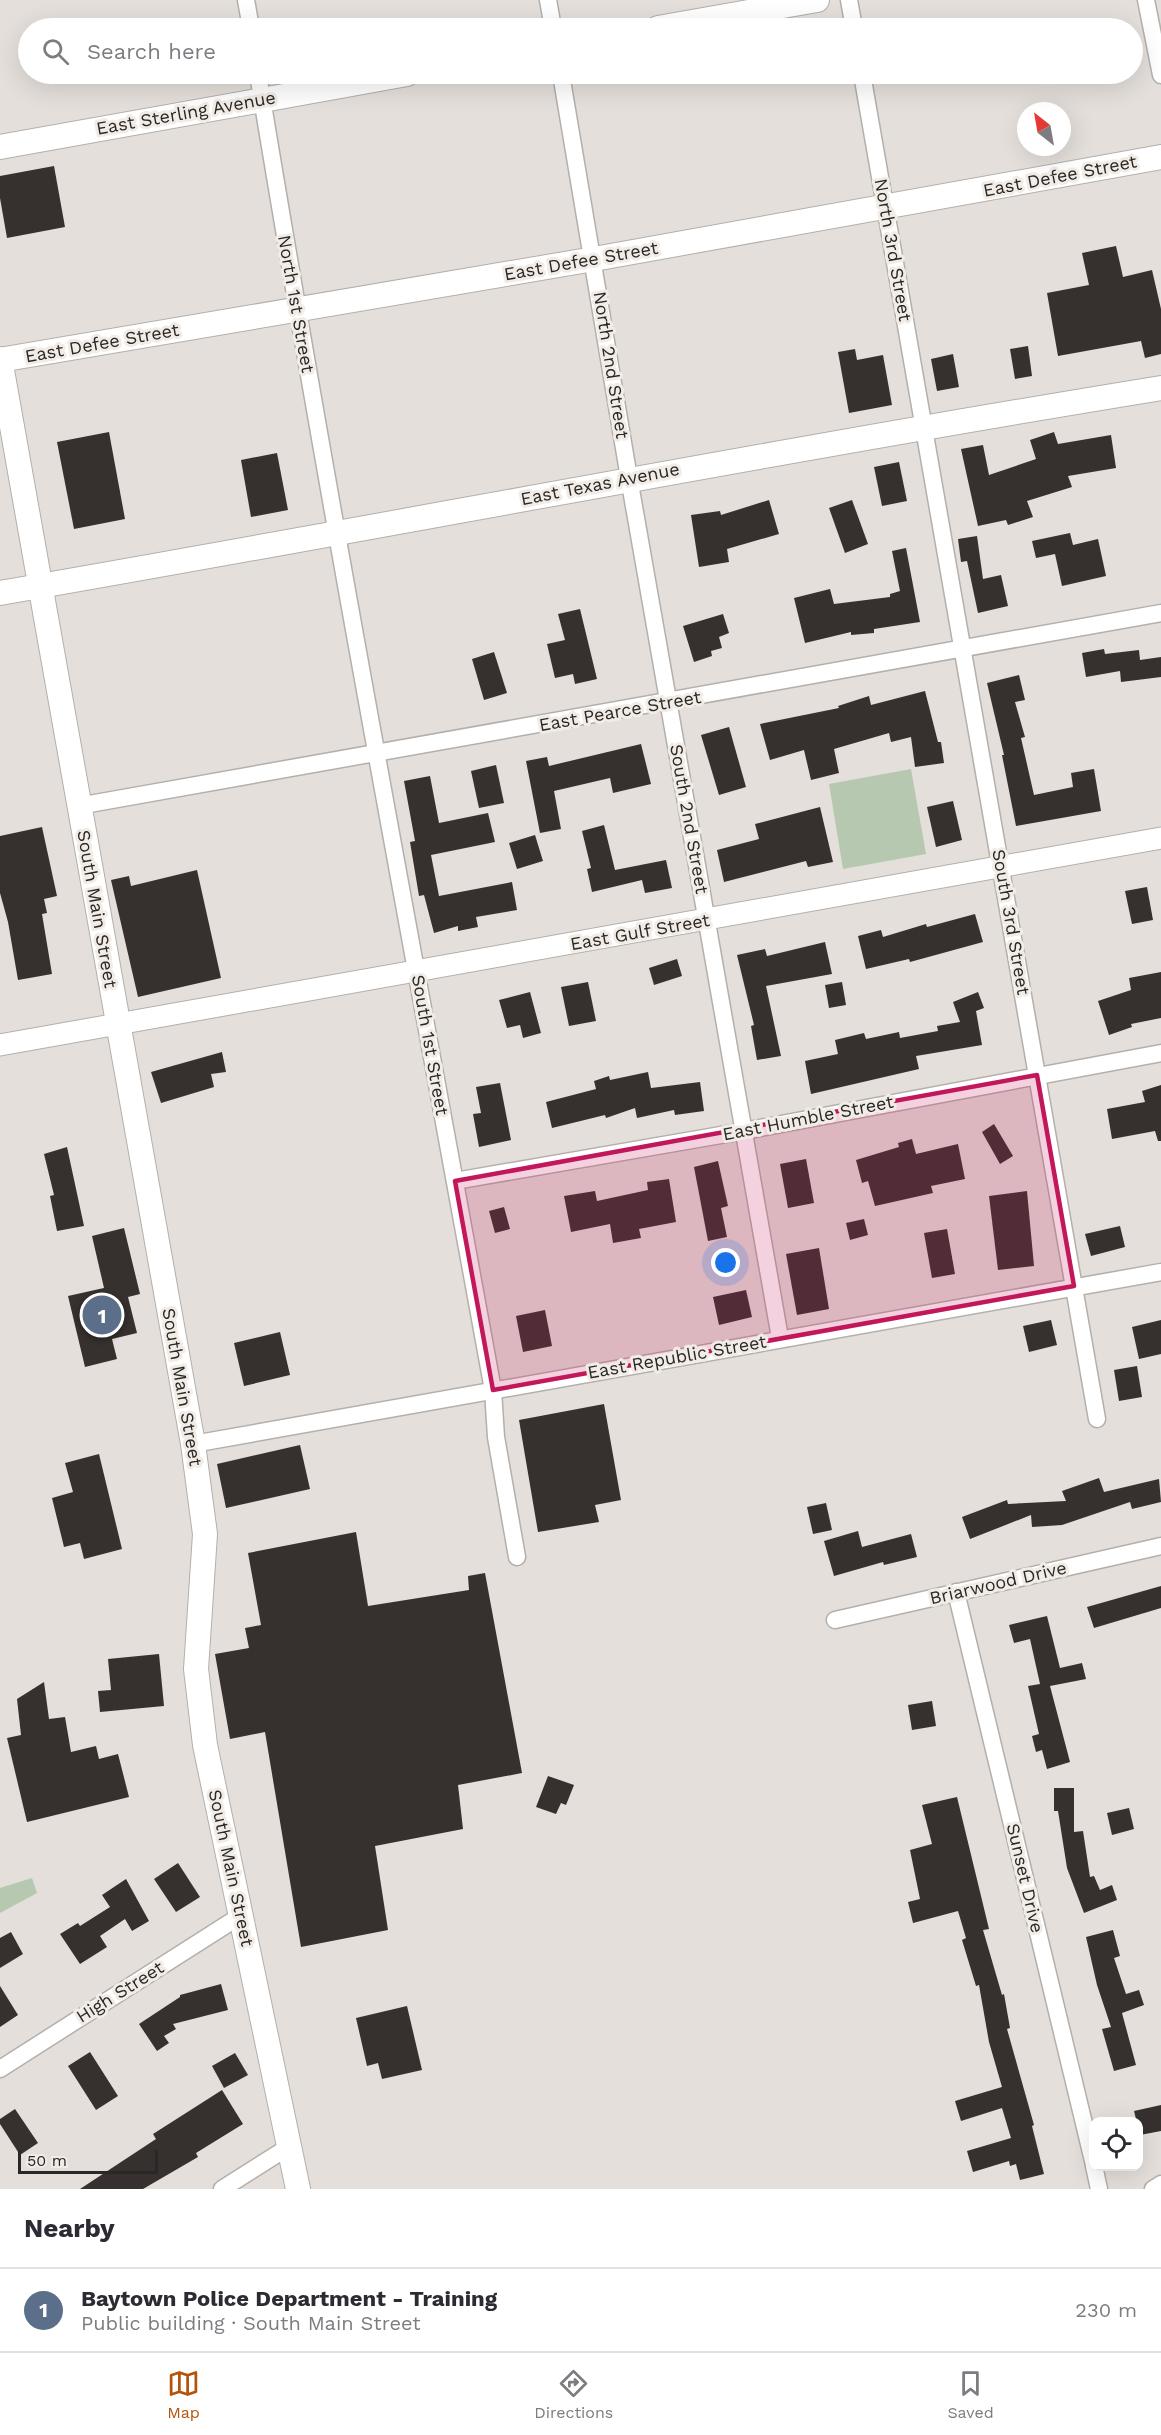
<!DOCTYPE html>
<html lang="en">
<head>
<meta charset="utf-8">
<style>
	:root { --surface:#fff; --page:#f7f7f7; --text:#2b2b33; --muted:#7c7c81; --line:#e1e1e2; --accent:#b45309 }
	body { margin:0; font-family:"Work Sans",sans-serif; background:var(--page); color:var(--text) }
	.controls { position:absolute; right:18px; bottom:18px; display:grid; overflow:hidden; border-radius:12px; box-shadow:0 6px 24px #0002 }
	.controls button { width:54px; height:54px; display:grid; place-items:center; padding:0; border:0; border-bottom:2px solid var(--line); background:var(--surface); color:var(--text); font:30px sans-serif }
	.compass { position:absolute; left:1017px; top:102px; width:54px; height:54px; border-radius:50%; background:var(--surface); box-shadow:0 6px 24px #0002; rotate:329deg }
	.scale { position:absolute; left:18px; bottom:15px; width:140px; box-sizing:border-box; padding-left:6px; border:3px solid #2a2826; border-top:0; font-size:16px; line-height:21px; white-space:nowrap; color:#2a2826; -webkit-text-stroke:4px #f2ece7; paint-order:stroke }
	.you { position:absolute; left:726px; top:1263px; width:21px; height:21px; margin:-15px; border:4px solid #fff; border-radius:50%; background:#1a73e8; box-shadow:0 0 0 9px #1a73e833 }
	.badge { display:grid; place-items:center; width:39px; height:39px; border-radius:50%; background:var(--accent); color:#fff; font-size:20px; font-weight:700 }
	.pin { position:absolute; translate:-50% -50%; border:3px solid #fff; box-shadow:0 2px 6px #0006 }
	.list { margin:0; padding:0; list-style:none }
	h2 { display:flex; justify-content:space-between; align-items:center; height:78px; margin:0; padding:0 24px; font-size:26px }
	h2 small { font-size:20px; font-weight:400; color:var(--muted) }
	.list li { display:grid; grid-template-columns:39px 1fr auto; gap:18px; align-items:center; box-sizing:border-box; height:84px; padding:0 24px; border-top:2px solid var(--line) }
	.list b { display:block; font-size:22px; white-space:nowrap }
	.list p { margin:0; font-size:20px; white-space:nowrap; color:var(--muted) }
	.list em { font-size:20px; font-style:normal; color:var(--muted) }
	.icon { flex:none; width:33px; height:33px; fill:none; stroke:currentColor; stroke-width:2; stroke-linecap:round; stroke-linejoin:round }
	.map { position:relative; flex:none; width:1161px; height:2189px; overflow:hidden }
	.search { position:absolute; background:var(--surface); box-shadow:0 6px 24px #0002; left:18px; right:18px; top:18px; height:66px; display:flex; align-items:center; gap:15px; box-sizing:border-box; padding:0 21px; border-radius:33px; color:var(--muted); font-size:22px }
	.sheet { height:162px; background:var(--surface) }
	nav { display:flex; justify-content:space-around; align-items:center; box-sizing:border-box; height:84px; border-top:2px solid var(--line); background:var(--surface); font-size:16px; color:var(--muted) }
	nav a { display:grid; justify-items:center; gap:3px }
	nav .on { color:var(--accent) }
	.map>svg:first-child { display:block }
</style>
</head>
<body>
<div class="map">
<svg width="1161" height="2189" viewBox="0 0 1161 2189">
	<rect width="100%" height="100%" fill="#e4dfda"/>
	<g fill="#b6c9b0">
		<polygon points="911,769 926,854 843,869 829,784"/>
		<polygon points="32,1878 37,1893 0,1913 0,1888"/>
	</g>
	<g fill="#36312e">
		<polygon points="54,166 65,227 7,238 0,198 0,176"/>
		<polygon points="1116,246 1123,277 1152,270 1161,309 1161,354 1145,358 1141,341 1058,356 1047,293 1089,285 1082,253"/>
		<polygon points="1028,346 1032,376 1015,379 1010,349"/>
		<polygon points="855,349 857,360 883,355 892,405 849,413 838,352"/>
		<polygon points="953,354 959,387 937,391 931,359"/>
		<polygon points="109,432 125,519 74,529 57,442"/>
		<polygon points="1054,432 1058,444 1111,435 1116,468 1068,476 1072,487 1027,501 1033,517 1008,525 1006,520 978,526 961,449 983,445 989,475 1036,459 1030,440"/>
		<polygon points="277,453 288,510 251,517 241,460"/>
		<polygon points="899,462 907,501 882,506 874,467"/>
		<polygon points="769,500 779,534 727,549 729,562 699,567 691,515 720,511 721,515"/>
		<polygon points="852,500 868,544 845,553 829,508"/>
		<polygon points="1070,533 1073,545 1098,539 1106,576 1062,586 1055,554 1036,558 1032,541"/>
		<polygon points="977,536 983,579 1001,575 1008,606 978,613 967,561 961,562 958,539"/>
		<polygon points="906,548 920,622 874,629 874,633 851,635 851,632 805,643 794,598 830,589 834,604 890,597 890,594 900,591 892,551"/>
		<polygon points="580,609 597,679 575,684 573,674 555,678 547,644 565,640 558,614"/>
		<polygon points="723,614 729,633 719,637 722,648 711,651 712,656 694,662 683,626"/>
		<polygon points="1104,649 1105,654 1139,650 1140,660 1161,657 1161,677 1121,682 1120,671 1086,677 1082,653"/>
		<polygon points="494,652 507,693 484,700 472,659"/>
		<polygon points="1019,675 1025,700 1015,702 1025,737 1021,738 1034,795 1073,787 1071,773 1094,769 1101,811 1016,826 1002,755 1004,755 987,683"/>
		<polygon points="925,691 938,742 941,742 944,763 915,767 911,737 891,742 889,733 834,749 839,773 811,780 804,750 770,760 760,724 839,708 838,706 869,696 871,705"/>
		<polygon points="729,727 746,787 719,795 701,735"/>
		<polygon points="641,744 651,784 613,793 610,778 554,791 561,829 540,833 526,761 547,757 549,766"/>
		<polygon points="496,765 504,803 479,808 471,771"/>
		<polygon points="430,776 439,823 488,813 495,842 431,855 439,896 512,882 517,910 476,917 478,927 458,931 458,926 434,933 424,895 419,896 410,842 415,841 404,781"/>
		<polygon points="953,801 962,840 936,847 927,807"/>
		<polygon points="820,807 833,862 808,867 806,861 724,882 717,850 759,839 755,824"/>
		<polygon points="604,825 615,870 666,860 672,888 645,893 642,880 592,892 587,869 591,868 582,831"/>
		<polygon points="42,827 57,896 44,899 47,913 42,914 52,974 18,980 8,922 0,893 0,836"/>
		<polygon points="535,835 543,861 517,869 509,843"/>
		<polygon points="197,870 221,978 138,997 111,880 129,876 131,886"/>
		<polygon points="1147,887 1153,920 1132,924 1125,891"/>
		<polygon points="975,914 983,942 910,962 909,959 866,969 858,936 881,930 883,937 926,924 927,927"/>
		<polygon points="825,942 832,974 766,986 781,1056 757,1060 751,1026 754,1025 737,955 765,949 767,956"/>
		<polygon points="677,959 682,976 654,985 649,968"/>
		<polygon points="1161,972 1161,1018 1131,1024 1132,1027 1109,1035 1098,1001 1131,990 1129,978"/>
		<polygon points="588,982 596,1021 569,1026 561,987"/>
		<polygon points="842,982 846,1005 829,1008 825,985"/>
		<polygon points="530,992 541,1033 523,1038 520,1025 507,1028 499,1000"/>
		<polygon points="978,992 984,1008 976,1011 982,1045 916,1056 919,1069 811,1094 805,1061 838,1054 835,1040 864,1033 866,1039 899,1032 900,1038 938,1031 937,1026 960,1022 953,1002"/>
		<polygon points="222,1052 226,1072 211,1074 214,1087 161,1103 151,1072"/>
		<polygon points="648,1072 651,1088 700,1082 704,1111 675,1115 674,1110 637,1118 635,1108 606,1118 605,1115 552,1128 546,1102 596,1089 594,1081 609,1076 610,1080"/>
		<polygon points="500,1083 511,1140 479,1147 473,1114 481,1113 476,1087"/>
		<polygon points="1161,1085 1161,1141 1158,1141 1155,1131 1112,1139 1107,1109 1145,1102 1142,1091"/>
		<polygon points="994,1124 1013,1156 1000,1164 982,1132"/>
		<polygon points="912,1139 916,1154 958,1144 965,1179 931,1186 933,1193 875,1206 868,1181 862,1183 856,1160 899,1147 898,1143"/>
		<polygon points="67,1147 84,1226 57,1231 50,1196 54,1195 44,1154"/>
		<polygon points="806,1159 814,1203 788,1208 780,1164"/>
		<polygon points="718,1161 728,1206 721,1208 727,1237 708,1241 694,1167"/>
		<polygon points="669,1179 676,1222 639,1229 641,1238 613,1243 610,1224 571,1232 564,1196 595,1191 597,1201 648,1190 647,1182"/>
		<polygon points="1027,1191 1034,1266 998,1270 989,1196"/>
		<polygon points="504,1207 510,1229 495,1233 489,1211"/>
		<polygon points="864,1219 868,1235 850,1240 846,1223"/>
		<polygon points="1120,1226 1125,1247 1091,1256 1085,1234"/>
		<polygon points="124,1228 140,1294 128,1297 137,1333 112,1339 117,1359 85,1367 68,1296 104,1288 92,1236"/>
		<polygon points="947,1229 955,1274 932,1278 924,1233"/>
		<polygon points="819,1248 829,1309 797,1315 786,1254"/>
		<polygon points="746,1290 752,1317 719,1325 713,1297"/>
		<polygon points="545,1310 552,1346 523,1352 516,1316"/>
		<polygon points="1051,1320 1057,1345 1029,1352 1023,1326"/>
		<polygon points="1161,1320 1161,1354 1139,1359 1132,1327"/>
		<polygon points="280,1332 290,1375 244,1386 234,1343"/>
		<polygon points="1137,1366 1142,1397 1119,1401 1114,1370"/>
		<polygon points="604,1404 621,1500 595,1505 599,1522 538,1532 519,1420"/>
		<polygon points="300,1445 310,1489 226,1508 217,1464"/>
		<polygon points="99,1454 122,1549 84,1559 80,1543 64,1547 52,1498 73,1492 65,1463"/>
		<polygon points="1099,1478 1104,1492 1159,1479 1161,1502 1132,1509 1130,1502 1062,1525 1032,1527 1031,1515 970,1539 962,1517 1007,1500 1008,1504 1066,1501 1062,1491"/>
		<polygon points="826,1503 832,1530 813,1534 807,1507"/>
		<polygon points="858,1531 862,1547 911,1534 917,1557 884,1565 883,1562 834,1576 824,1541"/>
		<polygon points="356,1532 368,1606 469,1590 468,1576 485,1573 522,1773 458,1785 463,1829 375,1846 388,1930 301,1947 265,1732 230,1739 215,1654 249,1648 245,1628 261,1625 248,1553"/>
		<polygon points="1161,1586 1161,1608 1094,1628 1087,1607"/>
		<polygon points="1047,1616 1060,1668 1082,1663 1086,1679 1050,1686 1070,1762 1047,1769 1042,1750 1036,1752 1032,1736 1039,1734 1028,1686 1040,1684 1030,1639 1014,1643 1009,1625"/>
		<polygon points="159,1654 164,1706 100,1712 98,1691 111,1690 108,1659"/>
		<polygon points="44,1682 49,1719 65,1717 71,1752 96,1746 99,1759 118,1754 129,1797 27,1822 7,1738 21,1735 17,1699"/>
		<polygon points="932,1701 936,1726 912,1730 908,1705"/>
		<polygon points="548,1776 574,1785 566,1805 561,1803 556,1814 536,1807"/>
		<polygon points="1054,1788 1074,1788 1074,1832 1083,1831 1090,1877 1094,1876 1100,1890 1112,1885 1117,1900 1084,1913 1067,1868 1058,1811 1054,1811"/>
		<polygon points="957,1797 989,1929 983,1930 1002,1995 1004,1994 1010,2028 1007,2029 1034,2125 1032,2126 1044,2174 1020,2180 1016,2164 1010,2166 1009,2161 973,2172 967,2151 1011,2138 1002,2108 961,2121 955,2101 1002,2087 989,2042 979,1985 976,1986 962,1940 966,1938 958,1911 913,1923 908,1902 920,1899 910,1850 932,1844 922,1805"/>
		<polygon points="1129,1808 1134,1829 1112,1835 1107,1813"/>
		<polygon points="178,1863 200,1897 176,1912 154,1879"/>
		<polygon points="126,1879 149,1921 132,1931 125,1919 100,1936 107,1947 80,1964 60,1934 78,1923 80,1926 110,1907 102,1895"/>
		<polygon points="1113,1930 1120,1956 1114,1958 1126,1994 1139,1990 1144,2005 1122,2013 1136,2065 1114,2071 1102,2029 1111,2027 1097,1985 1086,1937"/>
		<polygon points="11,1932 23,1954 0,1968 0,1938"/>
		<polygon points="221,1984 228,2010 173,2024 176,2029 164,2036 169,2043 157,2051 139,2024 180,1997 180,1995"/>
		<polygon points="0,1986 18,2015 0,2027"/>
		<polygon points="407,2006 422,2070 382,2079 378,2063 367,2066 356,2018"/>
		<polygon points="90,2052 118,2096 96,2110 68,2066"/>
		<polygon points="235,2053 248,2075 224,2088 212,2066"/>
		<polygon points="222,2090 243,2124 196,2153 198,2157 143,2189 80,2189 156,2139 153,2134"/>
		<polygon points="1161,2105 1161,2131 1140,2135 1134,2111"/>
		<polygon points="15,2109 38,2143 20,2155 0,2124 0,2119"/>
	</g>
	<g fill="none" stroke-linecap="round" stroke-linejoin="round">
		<defs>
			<g id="minor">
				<polyline points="246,0 251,28"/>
				<polyline points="548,0 553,28"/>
				<polyline points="849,0 854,28"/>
				<polyline points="1146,0 1161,75"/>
				<path d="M258,74C330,513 413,951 493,1390L496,1437L517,1557"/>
				<polyline points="561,74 629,478 780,1338"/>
				<polyline points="862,74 1097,1419"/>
				<polyline points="78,806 1161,613"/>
				<polyline points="455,1181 744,1131 1161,1053"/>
				<polyline points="193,1444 1161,1272"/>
				<polyline points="956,1592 1094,2165"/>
				<polyline points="835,1620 1161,1546"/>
				<polyline points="0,2069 240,1916"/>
				<polyline points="1094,2166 1099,2189"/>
				<polyline points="222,2189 290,2146"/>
				<polyline points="1153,2189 1161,2184"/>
			</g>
			<polyline id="tertiary" points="0,1045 1161,838"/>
			<g id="secondary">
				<polyline points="658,28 817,0"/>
				<polyline points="0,147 407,74"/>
				<polyline points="0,359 193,1444 205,1534 196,1669 205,1745 298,2189"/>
				<polyline points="0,360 594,259 1161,157"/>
				<path d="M0,593C387,526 773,451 1161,388"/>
			</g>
		</defs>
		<use href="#minor" stroke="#b4afaa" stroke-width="19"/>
		<use href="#tertiary" stroke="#b4afaa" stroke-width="23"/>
		<use href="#secondary" stroke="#b4afaa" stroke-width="26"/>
		<use href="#minor" stroke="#fff" stroke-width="16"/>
		<use href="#tertiary" stroke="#fff" stroke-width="21"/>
		<use href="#secondary" stroke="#fff" stroke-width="24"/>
	</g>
	<path fill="#c2185b" fill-opacity="0.2" stroke="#c2185b" stroke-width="4.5" stroke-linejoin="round" d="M1037,1075L1074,1286L493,1390L455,1181Z"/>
	<g text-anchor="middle" stroke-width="6" stroke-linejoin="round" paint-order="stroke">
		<g font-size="18" fill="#2a2826" stroke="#f2ece7">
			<text transform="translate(186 113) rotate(-10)" y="6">East Sterling Avenue</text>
			<text transform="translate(1060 176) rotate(-11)" y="6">East Defee Street</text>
			<text transform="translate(893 250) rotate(80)" y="6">North 3rd Street</text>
			<text transform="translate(581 261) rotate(-10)" y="6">East Defee Street</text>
			<text transform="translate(296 304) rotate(80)" y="6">North 1st Street</text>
			<text transform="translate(102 343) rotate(-10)" y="6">East Defee Street</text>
			<text transform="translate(611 365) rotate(81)" y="6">North 2nd Street</text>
			<text transform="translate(600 484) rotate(-11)" y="6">East Texas Avenue</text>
			<text transform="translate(620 711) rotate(-10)" y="6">East Pearce Street</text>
			<text transform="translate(689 819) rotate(80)" y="6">South 2nd Street</text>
			<text transform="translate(97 909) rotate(80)" y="6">South Main Street</text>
			<text transform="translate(1011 922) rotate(80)" y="6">South 3rd Street</text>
			<text transform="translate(640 932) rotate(-10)" y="6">East Gulf Street</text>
			<text transform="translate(430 1045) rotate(80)" y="6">South 1st Street</text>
			<text transform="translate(808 1118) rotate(-11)" y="6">East Humble Street</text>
			<text transform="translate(677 1357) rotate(-10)" y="6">East Republic Street</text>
			<text transform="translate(182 1387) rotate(80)" y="6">South Main Street</text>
			<text transform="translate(998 1583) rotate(-13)" y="6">Briarwood Drive</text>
			<text transform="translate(231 1868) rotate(78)" y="6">South Main Street</text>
			<text transform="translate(1025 1878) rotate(77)" y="6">Sunset Drive</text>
			<text transform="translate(120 1992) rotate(-32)" y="6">High Street</text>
		</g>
	</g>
</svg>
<div class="controls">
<button><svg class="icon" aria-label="locate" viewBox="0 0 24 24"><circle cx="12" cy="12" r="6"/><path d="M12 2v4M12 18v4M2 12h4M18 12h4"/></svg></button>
</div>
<svg class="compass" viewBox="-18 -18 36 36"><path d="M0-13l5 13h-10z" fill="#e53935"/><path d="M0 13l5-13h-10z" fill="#7c7c81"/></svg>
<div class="scale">50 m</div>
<div class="you"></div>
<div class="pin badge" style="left:102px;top:1315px;background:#5c6f8a">1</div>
<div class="search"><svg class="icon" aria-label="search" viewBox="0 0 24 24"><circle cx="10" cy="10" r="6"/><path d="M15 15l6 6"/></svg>Search here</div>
</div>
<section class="sheet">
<h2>Nearby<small></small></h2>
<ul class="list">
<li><span class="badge" style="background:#5c6f8a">1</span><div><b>Baytown Police Department - Training</b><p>Public building · South Main Street</p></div><em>230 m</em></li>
</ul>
</section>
<nav>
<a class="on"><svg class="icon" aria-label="map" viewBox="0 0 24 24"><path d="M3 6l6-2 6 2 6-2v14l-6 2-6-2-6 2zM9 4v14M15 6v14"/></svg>Map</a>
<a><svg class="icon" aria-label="directions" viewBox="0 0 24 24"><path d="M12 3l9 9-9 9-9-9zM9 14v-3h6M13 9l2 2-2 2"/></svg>Directions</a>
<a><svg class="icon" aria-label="saved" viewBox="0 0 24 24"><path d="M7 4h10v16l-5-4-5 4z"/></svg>Saved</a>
</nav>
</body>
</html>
